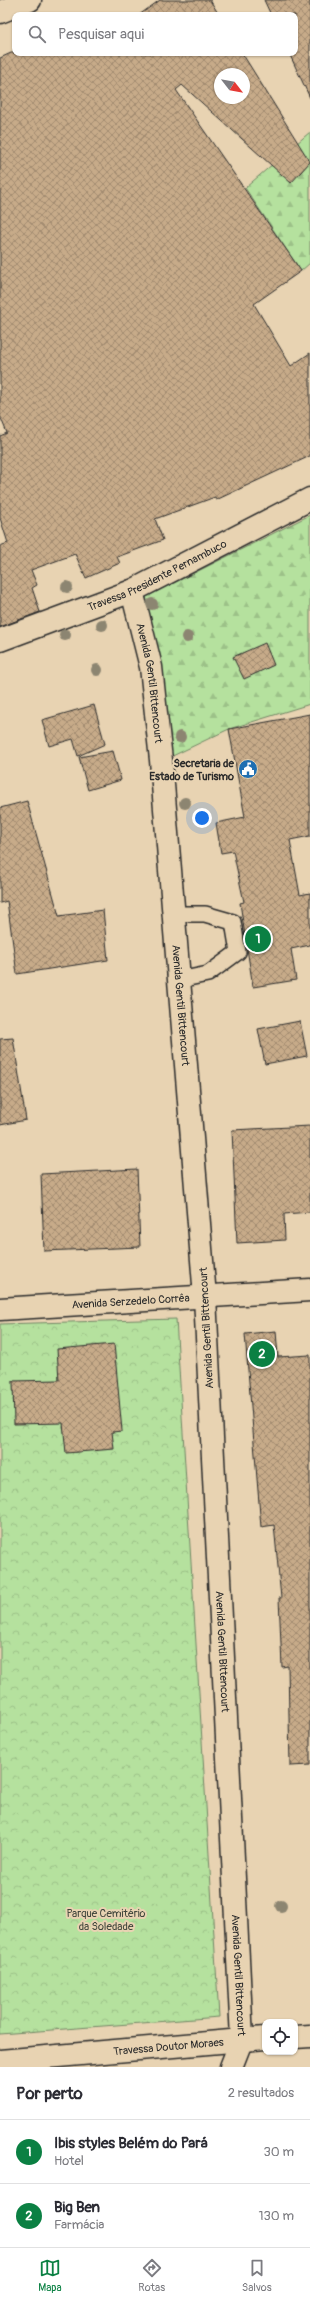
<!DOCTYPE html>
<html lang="pt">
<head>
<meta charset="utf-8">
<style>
	:root { --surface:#fff; --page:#f2f2f3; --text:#2b2b33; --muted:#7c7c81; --line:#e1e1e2; --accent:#0b8043 }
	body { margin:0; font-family:Pangolin,sans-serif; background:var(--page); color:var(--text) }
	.controls { position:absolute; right:12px; bottom:12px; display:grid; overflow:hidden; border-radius:8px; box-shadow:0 1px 3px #0004 }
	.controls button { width:36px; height:36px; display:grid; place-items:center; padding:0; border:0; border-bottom:1px solid var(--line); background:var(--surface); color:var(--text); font:20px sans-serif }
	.compass { position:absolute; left:214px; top:68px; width:36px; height:36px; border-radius:50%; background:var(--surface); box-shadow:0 1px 3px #0004; rotate:121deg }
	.you { position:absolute; left:202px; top:818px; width:14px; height:14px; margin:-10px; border:3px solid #fff; border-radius:50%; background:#1a73e8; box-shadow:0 0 0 6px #1a73e833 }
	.badge { display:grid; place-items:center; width:26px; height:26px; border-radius:50%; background:var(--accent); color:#fff; font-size:13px; font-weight:700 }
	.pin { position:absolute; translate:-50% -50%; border:2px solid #fff; box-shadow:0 1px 4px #0006 }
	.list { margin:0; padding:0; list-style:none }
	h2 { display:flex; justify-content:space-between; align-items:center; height:52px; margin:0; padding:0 16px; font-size:17px }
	h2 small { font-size:13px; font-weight:400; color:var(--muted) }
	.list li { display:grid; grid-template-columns:26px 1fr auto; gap:12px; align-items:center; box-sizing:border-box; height:64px; padding:0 16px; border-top:1px solid var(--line) }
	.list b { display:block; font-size:15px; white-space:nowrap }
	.list p { margin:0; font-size:13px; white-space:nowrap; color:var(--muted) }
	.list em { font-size:13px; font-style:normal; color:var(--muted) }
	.icon { flex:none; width:22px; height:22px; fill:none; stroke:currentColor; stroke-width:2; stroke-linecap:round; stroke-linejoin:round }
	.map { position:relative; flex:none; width:310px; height:2067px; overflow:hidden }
	.search { position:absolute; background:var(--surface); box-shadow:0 1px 3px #0004; left:12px; right:12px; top:12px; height:44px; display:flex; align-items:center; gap:10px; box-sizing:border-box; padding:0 14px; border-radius:8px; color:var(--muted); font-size:15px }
	.sheet { height:180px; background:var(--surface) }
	nav { display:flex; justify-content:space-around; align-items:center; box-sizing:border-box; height:56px; border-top:1px solid var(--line); background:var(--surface); font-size:11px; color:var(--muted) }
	nav a { display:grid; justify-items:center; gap:2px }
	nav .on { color:var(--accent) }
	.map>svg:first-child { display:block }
</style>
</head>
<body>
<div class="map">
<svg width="310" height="2067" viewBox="0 0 310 2067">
	<defs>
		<pattern id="forest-firs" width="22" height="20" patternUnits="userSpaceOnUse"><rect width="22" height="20" fill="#b5e19e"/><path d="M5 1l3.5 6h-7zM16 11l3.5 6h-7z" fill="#9cc188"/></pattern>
		<pattern id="park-crowns" width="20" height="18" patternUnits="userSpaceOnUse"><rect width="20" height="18" fill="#b5e19e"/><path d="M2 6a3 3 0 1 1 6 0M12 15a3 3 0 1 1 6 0" fill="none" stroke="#9cc188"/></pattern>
		<pattern id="building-cross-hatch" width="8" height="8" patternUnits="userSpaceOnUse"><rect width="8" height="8" fill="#c7ab89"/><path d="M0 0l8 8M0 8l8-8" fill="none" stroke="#a28b70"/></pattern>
	</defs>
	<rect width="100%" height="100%" fill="#e8d3b2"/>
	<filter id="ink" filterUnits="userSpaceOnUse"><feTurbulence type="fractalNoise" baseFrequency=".025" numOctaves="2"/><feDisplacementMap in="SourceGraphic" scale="8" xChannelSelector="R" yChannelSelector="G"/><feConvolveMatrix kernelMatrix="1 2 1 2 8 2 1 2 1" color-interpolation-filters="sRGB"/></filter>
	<g filter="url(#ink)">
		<g fill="url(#forest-firs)" stroke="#708664">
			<polygon points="310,132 310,263 301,271 245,188"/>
			<polygon points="310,515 310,704 229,729 162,761 146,597"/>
		</g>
		<polygon fill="url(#park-crowns)" stroke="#708664" points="176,1319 219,2017 0,2034 0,1324"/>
		<g fill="url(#building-cross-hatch)" stroke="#2b2b2b" fill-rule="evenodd">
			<polygon points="160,0 210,0 219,15 139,15"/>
			<polygon points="264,0 310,0 310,98 289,53 295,53 295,15 271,15"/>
			<path d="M11,53H242L310,162L291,183L182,85L176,90L301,271L254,304L291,366L310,353V456L216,500L215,497L155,519L163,540L117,557L120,563L86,578L75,554L31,570L37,585L32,588L40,612L0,627V546L8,543L0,518V436L7,433L0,416V58ZM220,74H244V98H220Z"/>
			<polygon points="265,643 274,665 244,679 233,657"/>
			<polygon points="94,705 105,744 78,756 73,739 49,746 42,720"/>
			<polygon points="310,714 310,836 290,840 300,895 310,893 310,945 291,949 296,980 253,987 240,903 244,902 233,851 221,853 216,823 245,817 229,729"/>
			<polygon points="113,751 121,780 88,790 79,757"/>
			<polygon points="27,801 59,916 103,910 108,960 17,974 7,901 0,903 0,808"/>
			<polygon points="300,1021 307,1056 265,1064 258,1029"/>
			<polygon points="13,1038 26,1120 0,1125 0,1039"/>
			<polygon points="310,1126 310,1212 284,1214 285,1240 237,1243 232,1130"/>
			<polygon points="137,1169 140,1247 44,1251 41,1174"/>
			<polygon points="276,1331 278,1357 310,1355 310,1765 290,1766 288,1666 282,1667 279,1598 281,1598 274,1525 261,1527 245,1334"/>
			<polygon points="114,1344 122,1431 112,1432 114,1449 66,1453 63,1423 14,1424 13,1381 59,1380 57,1349"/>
		</g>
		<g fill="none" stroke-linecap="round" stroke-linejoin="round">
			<defs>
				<polyline id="lane" points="175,914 205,914 233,922 238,952 208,974 179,980"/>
				<g id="street">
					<path id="s1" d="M132,591L151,667L161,760L205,1297"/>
					<path id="s2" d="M0,640L132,591L310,499"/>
					<polyline points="295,2037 310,2036"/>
					<path id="s3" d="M0,2061L265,2038"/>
				</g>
				<g id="secondary">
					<polyline points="0,12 30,0"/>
					<path id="s4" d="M205,1297L242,2039L231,2067"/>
					<path id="s5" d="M0,1309L310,1290"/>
				</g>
			</defs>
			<use href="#lane" stroke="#2b2b2b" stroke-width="18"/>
			<use href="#street" stroke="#2b2b2b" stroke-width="25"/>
			<use href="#secondary" stroke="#2b2b2b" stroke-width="25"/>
			<use href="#lane" stroke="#e8d3b2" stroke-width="15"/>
			<use href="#street" stroke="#e8d3b2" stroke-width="22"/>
			<use href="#secondary" stroke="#e8d3b2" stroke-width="22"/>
		</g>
		<g fill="#8c8571">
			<circle cx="67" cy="587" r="6"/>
			<circle cx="152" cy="604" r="6"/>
			<circle cx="102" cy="625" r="6"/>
			<circle cx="65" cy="635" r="6"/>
			<circle cx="187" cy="637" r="6"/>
			<circle cx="97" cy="670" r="6"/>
			<circle cx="180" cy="737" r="6"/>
			<circle cx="185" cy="803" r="6"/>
			<circle cx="281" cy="1906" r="6"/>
		</g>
	</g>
	<defs>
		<symbol id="civic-disc" viewBox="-11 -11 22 22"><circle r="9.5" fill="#1f6fb2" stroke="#e8d3b2"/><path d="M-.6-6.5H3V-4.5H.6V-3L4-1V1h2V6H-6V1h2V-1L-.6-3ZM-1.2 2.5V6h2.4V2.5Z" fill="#fff"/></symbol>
	</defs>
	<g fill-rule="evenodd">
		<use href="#civic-disc" x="237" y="758" width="22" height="22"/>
	</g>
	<g text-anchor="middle" stroke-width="4" stroke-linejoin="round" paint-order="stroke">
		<g font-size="11" fill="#2b2b2b" stroke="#e8d3b2">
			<text dy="4" stroke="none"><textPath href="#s2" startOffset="170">Travessa Presidente Pernambuco</textPath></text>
			<text dy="4" stroke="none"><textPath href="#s1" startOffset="94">Avenida Gentil Bittencourt</textPath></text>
			<text dy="4" stroke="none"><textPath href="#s1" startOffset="418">Avenida Gentil Bittencourt</textPath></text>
			<text dy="4" stroke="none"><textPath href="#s5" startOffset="131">Avenida Serzedelo Corrêa</textPath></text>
			<text transform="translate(206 1328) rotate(-93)" y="4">Avenida Gentil Bittencourt</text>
			<text dy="4" stroke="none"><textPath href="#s4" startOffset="355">Avenida Gentil Bittencourt</textPath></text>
			<text dy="4" stroke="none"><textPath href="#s4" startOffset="679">Avenida Gentil Bittencourt</textPath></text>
			<text dy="4" stroke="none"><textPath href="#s3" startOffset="169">Travessa Doutor Moraes</textPath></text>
		</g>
		<g font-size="11" font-weight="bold" fill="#2b2b2b" stroke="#e8d3b2" text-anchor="end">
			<text x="234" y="767">Secretaria de<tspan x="234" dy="13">Estado de Turismo</tspan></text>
		</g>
		<g font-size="11" fill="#40463c" stroke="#e8d3b2">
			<text x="106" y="1917">Parque Cemitério<tspan x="106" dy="13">da Soledade</tspan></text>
		</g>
	</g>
</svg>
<div class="controls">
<button><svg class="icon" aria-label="locate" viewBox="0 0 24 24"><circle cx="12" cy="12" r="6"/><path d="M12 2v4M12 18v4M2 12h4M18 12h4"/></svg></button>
</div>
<svg class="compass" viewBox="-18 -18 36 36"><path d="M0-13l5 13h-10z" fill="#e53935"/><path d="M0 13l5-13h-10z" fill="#7c7c81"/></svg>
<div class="you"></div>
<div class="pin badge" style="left:258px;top:939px">1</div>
<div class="pin badge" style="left:262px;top:1354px">2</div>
<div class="search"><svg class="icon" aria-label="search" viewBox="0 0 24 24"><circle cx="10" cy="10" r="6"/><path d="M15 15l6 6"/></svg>Pesquisar aqui</div>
</div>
<section class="sheet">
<h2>Por perto<small>2 resultados</small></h2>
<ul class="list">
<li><span class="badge">1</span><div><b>Ibis styles Belém do Pará</b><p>Hotel</p></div><em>30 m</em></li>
<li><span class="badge">2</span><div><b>Big Ben</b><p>Farmácia</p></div><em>130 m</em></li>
</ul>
</section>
<nav>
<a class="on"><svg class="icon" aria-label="map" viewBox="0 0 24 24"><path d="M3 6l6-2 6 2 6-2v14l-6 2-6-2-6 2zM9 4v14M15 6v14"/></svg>Mapa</a>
<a><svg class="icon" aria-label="directions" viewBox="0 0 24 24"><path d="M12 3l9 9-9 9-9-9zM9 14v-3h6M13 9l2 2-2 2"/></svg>Rotas</a>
<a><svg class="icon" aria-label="saved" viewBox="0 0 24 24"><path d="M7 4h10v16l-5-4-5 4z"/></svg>Salvos</a>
</nav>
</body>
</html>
